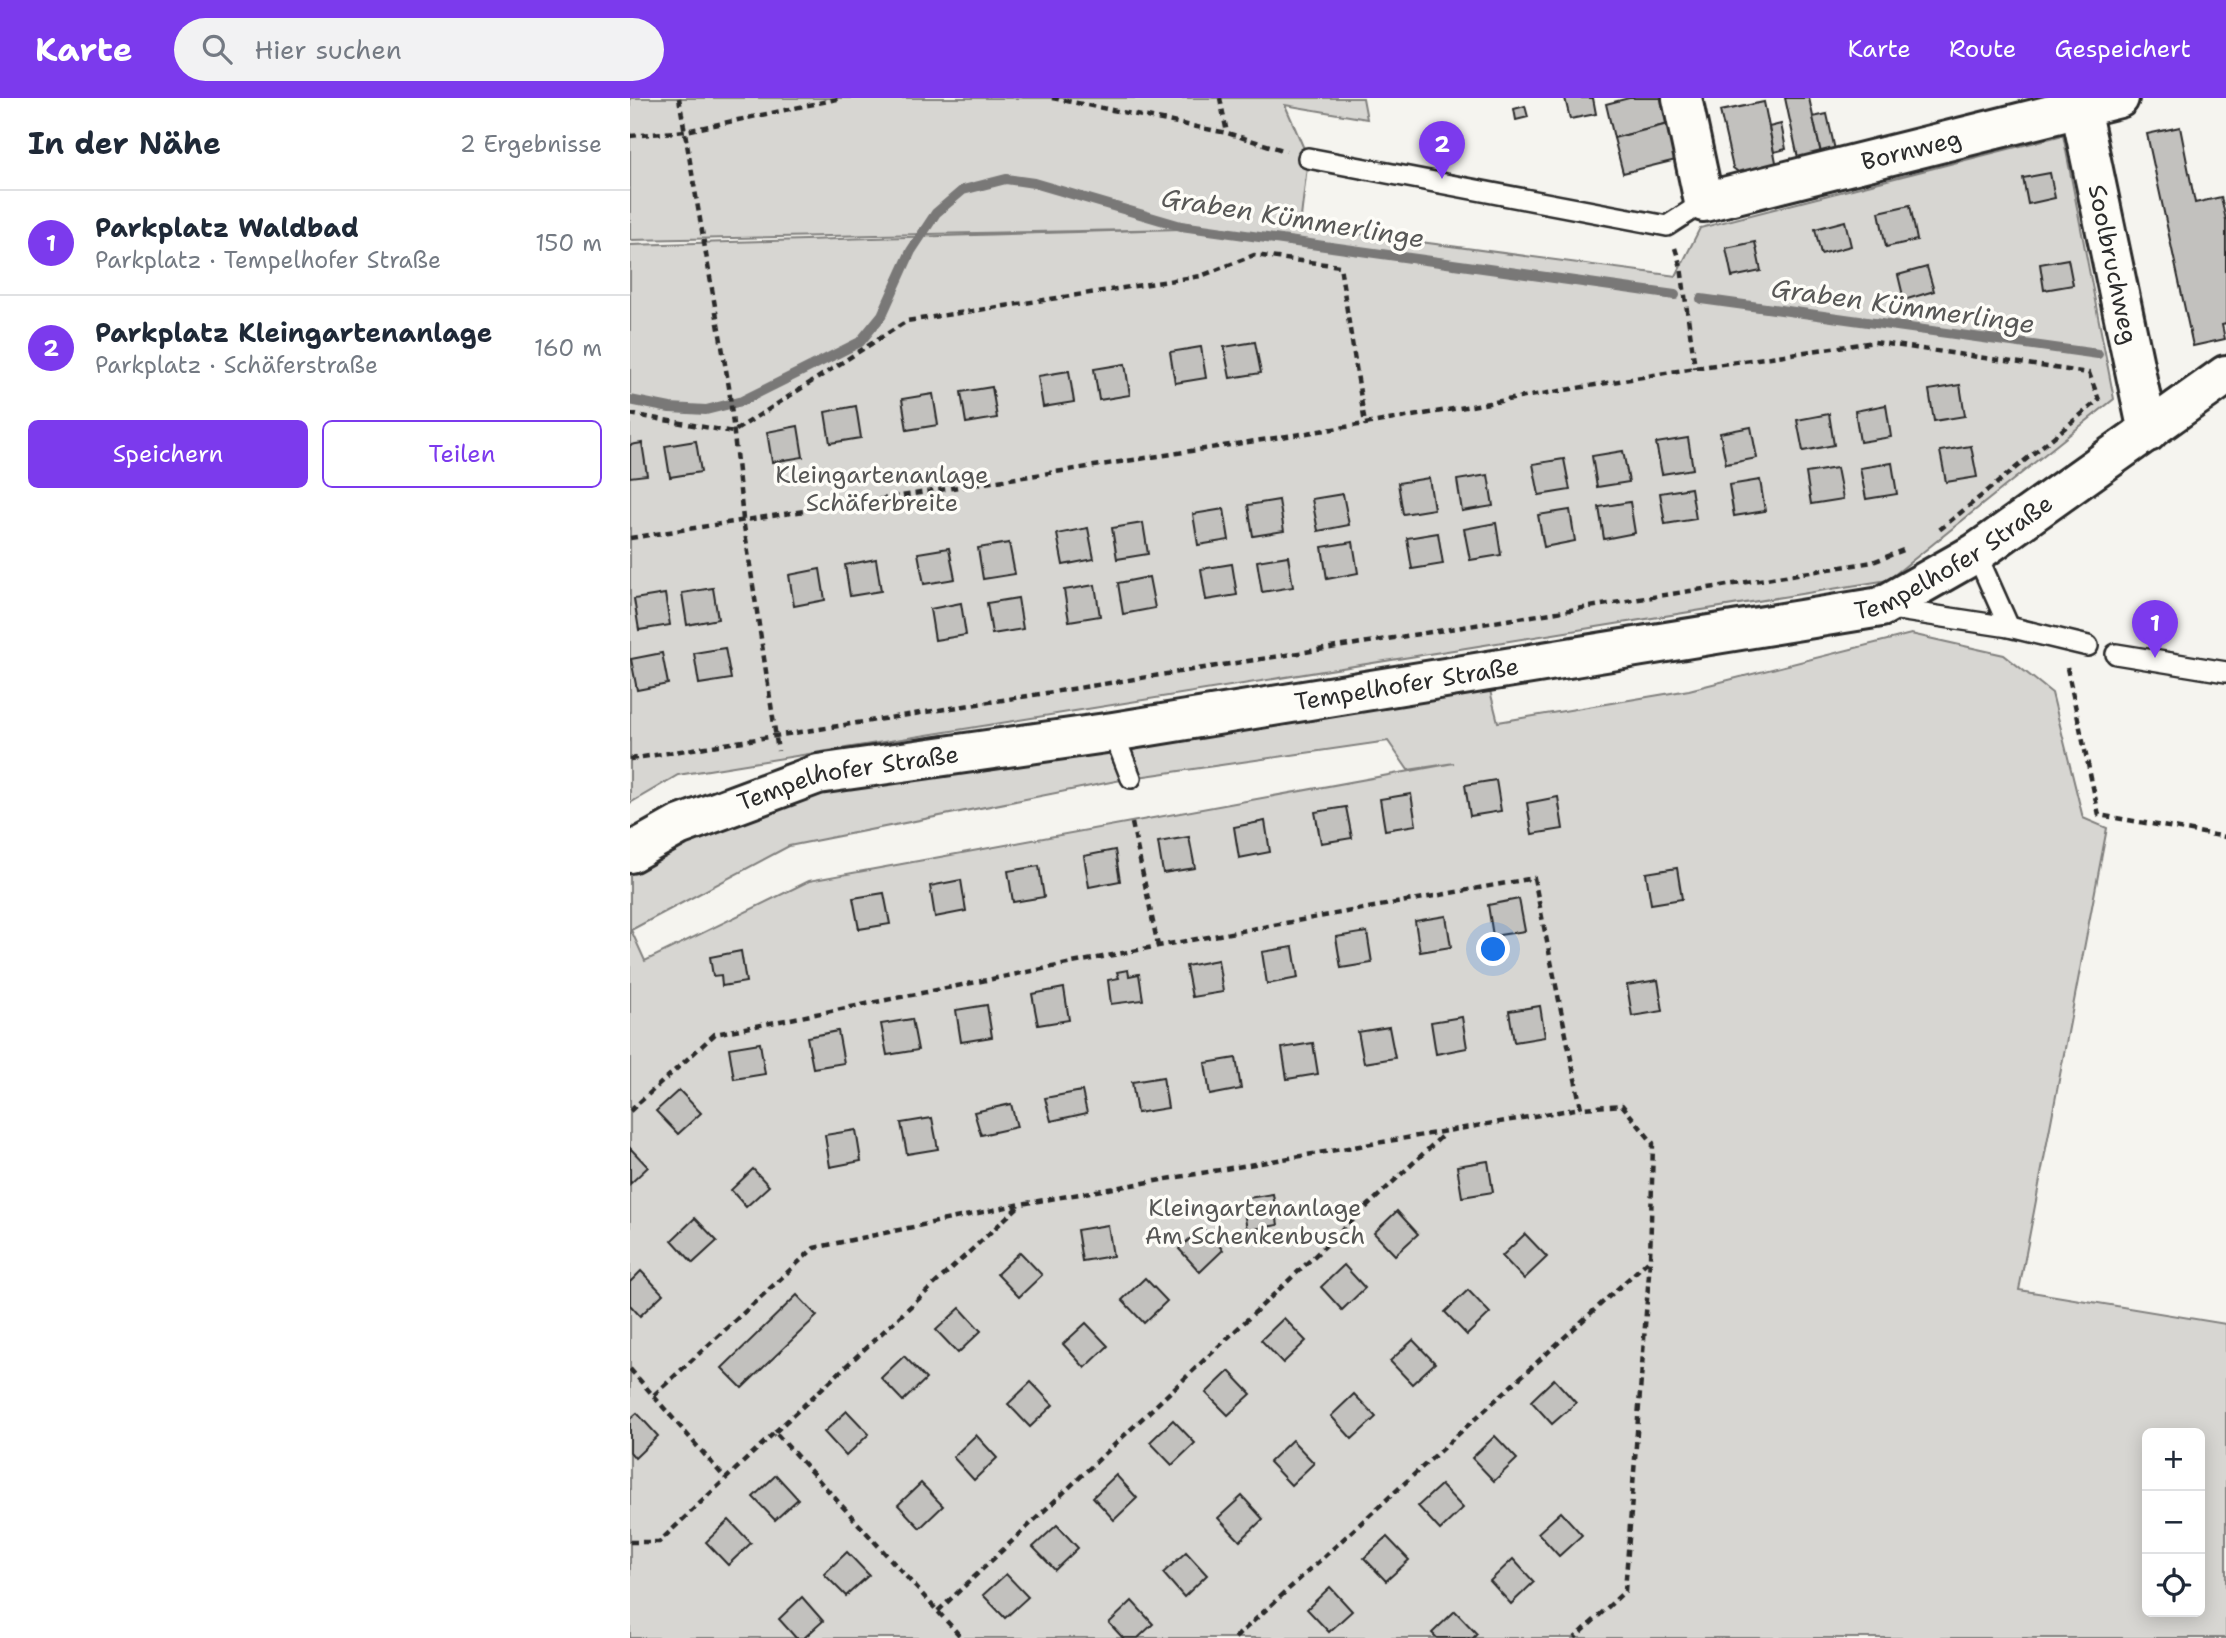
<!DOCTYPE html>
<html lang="de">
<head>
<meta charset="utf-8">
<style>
	:root { --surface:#fff; --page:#f2f2f3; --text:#1f2937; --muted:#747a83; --line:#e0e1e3; --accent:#7c3aed }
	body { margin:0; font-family:"Shantell Sans",sans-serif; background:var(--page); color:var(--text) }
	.controls { position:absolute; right:21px; bottom:21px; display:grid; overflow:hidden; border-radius:10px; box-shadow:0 4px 18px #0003 }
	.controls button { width:63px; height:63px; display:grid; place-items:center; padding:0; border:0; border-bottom:2px solid var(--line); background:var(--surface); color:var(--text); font:35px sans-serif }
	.you { position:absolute; left:864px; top:852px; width:24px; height:24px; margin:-18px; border:5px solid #fff; border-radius:50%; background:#1a73e8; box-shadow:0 0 0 10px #1a73e833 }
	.badge { display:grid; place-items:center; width:46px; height:46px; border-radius:50%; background:var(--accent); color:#fff; font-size:23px; font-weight:700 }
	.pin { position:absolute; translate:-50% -58px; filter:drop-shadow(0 2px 4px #0008) }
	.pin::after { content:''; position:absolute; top:37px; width:24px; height:21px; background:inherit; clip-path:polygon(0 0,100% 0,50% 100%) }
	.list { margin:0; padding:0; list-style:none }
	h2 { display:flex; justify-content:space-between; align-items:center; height:91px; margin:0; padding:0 28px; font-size:30px }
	h2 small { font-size:23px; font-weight:400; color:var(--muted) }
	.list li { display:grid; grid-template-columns:46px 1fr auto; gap:21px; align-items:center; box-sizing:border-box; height:105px; padding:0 28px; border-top:2px solid var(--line) }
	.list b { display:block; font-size:26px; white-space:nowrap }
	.list p { margin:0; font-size:23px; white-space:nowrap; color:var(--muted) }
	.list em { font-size:23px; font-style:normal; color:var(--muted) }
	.actions { display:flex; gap:14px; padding:21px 28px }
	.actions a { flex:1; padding:16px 0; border:2px solid var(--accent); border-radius:10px; text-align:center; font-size:24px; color:var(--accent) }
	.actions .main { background:var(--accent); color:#fff }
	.icon { flex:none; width:38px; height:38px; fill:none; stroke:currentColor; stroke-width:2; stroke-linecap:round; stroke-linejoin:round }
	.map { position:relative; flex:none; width:1596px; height:1540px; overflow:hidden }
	header { display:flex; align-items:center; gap:42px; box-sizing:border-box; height:98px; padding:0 35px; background:var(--accent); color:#fff }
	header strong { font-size:33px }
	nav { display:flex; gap:38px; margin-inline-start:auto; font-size:24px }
	.search { width:490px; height:63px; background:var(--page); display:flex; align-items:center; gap:18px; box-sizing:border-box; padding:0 24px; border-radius:38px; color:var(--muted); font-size:26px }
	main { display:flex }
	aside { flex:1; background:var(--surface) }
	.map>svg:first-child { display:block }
</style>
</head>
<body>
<header>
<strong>Karte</strong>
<div class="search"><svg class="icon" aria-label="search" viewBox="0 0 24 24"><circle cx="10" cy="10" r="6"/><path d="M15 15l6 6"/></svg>Hier suchen</div>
<nav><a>Karte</a><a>Route</a><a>Gespeichert</a></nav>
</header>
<main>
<aside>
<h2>In der Nähe<small>2 Ergebnisse</small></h2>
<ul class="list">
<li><span class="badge">1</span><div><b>Parkplatz Waldbad</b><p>Parkplatz · Tempelhofer Straße</p></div><em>150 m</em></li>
<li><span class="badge">2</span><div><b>Parkplatz Kleingartenanlage</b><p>Parkplatz · Schäferstraße</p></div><em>160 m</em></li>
</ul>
<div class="actions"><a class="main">Speichern</a><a>Teilen</a></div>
</aside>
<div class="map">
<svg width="1596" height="1540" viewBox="0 0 1596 1540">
	<rect width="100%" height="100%" fill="#f5f4ef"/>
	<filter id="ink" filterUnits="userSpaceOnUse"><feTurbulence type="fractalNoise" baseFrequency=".0143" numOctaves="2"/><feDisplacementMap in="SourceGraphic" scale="14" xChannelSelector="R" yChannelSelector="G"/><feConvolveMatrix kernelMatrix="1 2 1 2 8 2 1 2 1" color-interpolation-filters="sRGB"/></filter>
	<g filter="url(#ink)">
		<g fill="#d7d6d2" stroke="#81807e" stroke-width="2" fill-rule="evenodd">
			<polygon points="0,0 733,0 737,21 655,7 678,60 670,128 1046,178 1070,130 1433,37 1484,301 1258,482 48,677 0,705 0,147 550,131 0,142"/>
			<path d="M1281,536L1374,557L1422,595L1453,720L1477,730L1389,1192L1596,1226V1540H0V771L46,745L192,696L859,589L868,624L1059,592ZM758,643L778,672L824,665L179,783L15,863L1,832L159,748L501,680ZM1517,1335H1570V1514H1517Z"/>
		</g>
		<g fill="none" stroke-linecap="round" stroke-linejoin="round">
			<g stroke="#797877" stroke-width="10">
				<polyline points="1071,201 1468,256"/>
				<polyline points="0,302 40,310 76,312 112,303 230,244 252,217 281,153 306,115 333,92 376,81 404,85 551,128 1045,197"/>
			</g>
		</g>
		<g fill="#c2c1be" stroke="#2b2b2b" stroke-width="2">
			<polygon points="935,0 963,0 966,16 940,21"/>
			<polygon points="999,0 1031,0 1038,26 984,40 976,6"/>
			<polygon points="1155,0 1179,0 1191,55 1168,60"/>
			<polygon points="1134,4 1147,69 1111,76 1103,70 1090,13"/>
			<polygon points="895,8 898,19 886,22 884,11"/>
			<polygon points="1197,16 1205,52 1191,55 1183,19"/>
			<polygon points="1038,26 1046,62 993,75 984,40"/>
			<polygon points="1151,26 1156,51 1144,54 1139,29"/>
			<polygon points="1550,29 1565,105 1591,99 1596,122 1596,226 1592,227 1595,241 1563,248 1517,36"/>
			<polygon points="1420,75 1425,100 1398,106 1393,80"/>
			<polygon points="1280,107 1287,142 1256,149 1249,114"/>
			<polygon points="1215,123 1221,148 1191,156 1185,131"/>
			<polygon points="1125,144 1131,173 1102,179 1096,150"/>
			<polygon points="1438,161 1443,187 1414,192 1410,166"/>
			<polygon points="1297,169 1304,193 1274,202 1268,177"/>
			<polygon points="625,244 631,275 600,280 594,249"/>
			<polygon points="571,249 576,280 545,285 540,254"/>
			<polygon points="495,266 500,297 469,302 464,271"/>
			<polygon points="439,273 444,304 413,309 408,278"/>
			<polygon points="1330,287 1335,318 1304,323 1299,292"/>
			<polygon points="362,289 367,320 336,325 331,294"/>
			<polygon points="303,296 308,327 277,332 272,301"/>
			<polygon points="1256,307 1261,339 1230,344 1225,313"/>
			<polygon points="226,308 231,340 200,345 195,314"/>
			<polygon points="1199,316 1204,347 1173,353 1167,322"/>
			<polygon points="168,328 173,359 142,364 137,334"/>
			<polygon points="1121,329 1127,360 1096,366 1090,335"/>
			<polygon points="1058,340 1063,371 1032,376 1026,345"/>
			<polygon points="66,343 71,374 40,379 35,348"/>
			<polygon points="12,345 17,377 0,379 0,347"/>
			<polygon points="1341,348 1347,379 1316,384 1310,353"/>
			<polygon points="993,353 999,384 967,389 962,358"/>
			<polygon points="934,361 940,392 909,397 903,366"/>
			<polygon points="1262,365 1267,396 1236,401 1230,370"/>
			<polygon points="1207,370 1213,401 1181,406 1176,375"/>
			<polygon points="858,377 863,408 832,413 827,382"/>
			<polygon points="799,380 804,411 773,416 768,385"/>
			<polygon points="1130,382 1135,413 1104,418 1099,387"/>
			<polygon points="1061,390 1066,421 1035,426 1030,395"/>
			<polygon points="713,396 719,427 688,433 682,401"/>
			<polygon points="649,402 654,433 623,438 618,407"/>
			<polygon points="1000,404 1005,435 974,441 969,409"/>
			<polygon points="594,411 599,442 568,447 563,416"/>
			<polygon points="940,412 945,443 914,449 908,417"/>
			<polygon points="513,425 518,456 487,461 482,430"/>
			<polygon points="866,425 871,457 840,462 834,431"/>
			<polygon points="458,430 464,461 433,467 427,436"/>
			<polygon points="808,435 813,466 782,471 777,440"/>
			<polygon points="723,444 728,475 697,481 692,449"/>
			<polygon points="379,445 385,476 353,481 348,450"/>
			<polygon points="319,450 325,481 294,486 288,455"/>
			<polygon points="658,458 663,489 632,494 627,463"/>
			<polygon points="246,461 251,493 220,498 215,467"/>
			<polygon points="602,466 607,497 576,502 571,471"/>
			<polygon points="190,471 195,502 164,508 159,477"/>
			<polygon points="519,479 525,510 493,516 488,485"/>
			<polygon points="465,487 470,518 439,523 434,492"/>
			<polygon points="83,490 88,521 57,527 52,495"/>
			<polygon points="35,496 40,527 9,532 4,501"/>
			<polygon points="388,500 393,531 362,536 357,505"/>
			<polygon points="331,505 336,537 305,542 300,511"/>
			<polygon points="95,550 101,581 69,586 64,555"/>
			<polygon points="32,555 38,586 7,592 1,561"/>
			<polygon points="866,682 871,713 840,718 835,687"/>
			<polygon points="781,696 786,727 755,732 750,701"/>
			<polygon points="928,699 933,731 902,736 897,705"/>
			<polygon points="716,709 722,740 691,745 685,714"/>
			<polygon points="635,723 640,754 609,760 604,729"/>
			<polygon points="559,739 565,770 533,775 528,744"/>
			<polygon points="485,752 490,783 459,789 454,758"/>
			<polygon points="409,768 414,799 383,804 378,773"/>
			<polygon points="1047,770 1052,801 1021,806 1016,775"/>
			<polygon points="331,782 336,813 305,819 300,788"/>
			<polygon points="254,795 260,826 229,831 223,800"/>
			<polygon points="889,801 895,833 863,838 858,807"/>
			<polygon points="816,818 821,849 790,854 785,823"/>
			<polygon points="737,834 742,865 711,870 706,839"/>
			<polygon points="663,849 668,880 637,886 632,854"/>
			<polygon points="111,853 116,884 92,888 91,877 83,878 80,859"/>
			<polygon points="588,862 593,894 562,899 556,868"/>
			<polygon points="498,872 499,878 509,876 513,902 481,906 478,882 489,880 487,874"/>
			<polygon points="1028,882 1033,913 1002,918 997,887"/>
			<polygon points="434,890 439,922 408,927 402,896"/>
			<polygon points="357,907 362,939 331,944 326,912"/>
			<polygon points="910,908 915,939 884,944 879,913"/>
			<polygon points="832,919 837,950 806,956 801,924"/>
			<polygon points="282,921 288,952 257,957 251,926"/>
			<polygon points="759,929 765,960 734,965 728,934"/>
			<polygon points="208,933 214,965 183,970 177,939"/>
			<polygon points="130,945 135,976 104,981 99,950"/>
			<polygon points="683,945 688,976 657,981 652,950"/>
			<polygon points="606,960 611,991 580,997 575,965"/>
			<polygon points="533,979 538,1010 507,1015 502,984"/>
			<polygon points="49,992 71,1015 48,1036 26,1013"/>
			<polygon points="452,993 457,1015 421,1023 415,1000"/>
			<polygon points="381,1006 387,1029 351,1037 344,1014"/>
			<polygon points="302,1020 308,1051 277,1056 271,1025"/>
			<polygon points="226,1032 231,1063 200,1069 195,1037"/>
			<polygon points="0,1050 18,1069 0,1086"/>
			<polygon points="858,1063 863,1094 832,1099 827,1068"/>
			<polygon points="123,1071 139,1088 116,1109 101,1092"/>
			<polygon points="643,1096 648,1127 617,1132 612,1101"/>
			<polygon points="767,1113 788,1136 765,1157 744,1135"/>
			<polygon points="65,1120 87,1143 63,1165 42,1142"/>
			<polygon points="478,1127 483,1158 452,1163 447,1132"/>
			<polygon points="572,1129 593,1152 570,1174 549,1151"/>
			<polygon points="895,1136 917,1159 894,1181 872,1158"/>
			<polygon points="390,1154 412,1177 389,1199 367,1176"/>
			<polygon points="714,1167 735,1190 712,1212 691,1189"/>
			<polygon points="11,1173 33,1196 10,1218 0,1207 0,1184"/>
			<polygon points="515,1180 537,1203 514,1225 492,1202"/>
			<polygon points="838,1192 860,1215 837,1237 815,1214"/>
			<polygon points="167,1197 187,1218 112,1290 92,1270"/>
			<polygon points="330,1210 351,1233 328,1255 306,1232"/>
			<polygon points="654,1220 676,1243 653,1265 631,1242"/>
			<polygon points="456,1225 478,1248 455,1270 433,1246"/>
			<polygon points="783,1242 805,1265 782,1286 760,1263"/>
			<polygon points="274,1258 296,1281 273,1303 251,1280"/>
			<polygon points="599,1273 621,1296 598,1317 576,1295"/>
			<polygon points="924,1281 946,1305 922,1326 901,1303"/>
			<polygon points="401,1284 423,1307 400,1329 378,1306"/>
			<polygon points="724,1296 746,1319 722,1341 701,1318"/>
			<polygon points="217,1313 239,1336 216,1358 194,1334"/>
			<polygon points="7,1315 28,1338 5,1360 0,1354 0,1321"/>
			<polygon points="543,1322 565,1345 542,1367 520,1344"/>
			<polygon points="346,1337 367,1360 344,1382 323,1359"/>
			<polygon points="865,1338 887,1361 864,1383 842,1360"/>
			<polygon points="662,1342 684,1365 661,1387 639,1364"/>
			<polygon points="146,1377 168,1401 145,1422 123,1399"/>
			<polygon points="486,1377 507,1400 484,1422 463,1399"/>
			<polygon points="291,1385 313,1408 290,1430 268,1407"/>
			<polygon points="811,1387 833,1410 810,1432 788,1408"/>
			<polygon points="612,1398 633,1421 610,1443 588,1420"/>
			<polygon points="931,1414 952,1437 929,1458 908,1435"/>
			<polygon points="99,1422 121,1445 98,1467 76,1444"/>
			<polygon points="427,1427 448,1450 425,1472 403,1449"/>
			<polygon points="757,1439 779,1462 756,1483 734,1460"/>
			<polygon points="217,1454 239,1477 216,1498 194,1476"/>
			<polygon points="556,1454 577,1477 554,1499 533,1475"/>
			<polygon points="883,1461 904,1484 881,1506 860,1483"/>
			<polygon points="376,1476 398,1499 375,1520 353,1497"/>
			<polygon points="700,1489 722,1513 699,1534 677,1511"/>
			<polygon points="172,1499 193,1523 174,1540 166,1540 149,1521"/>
			<polygon points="502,1503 523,1526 508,1540 493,1540 479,1525"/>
			<polygon points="825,1513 847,1536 843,1540 807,1540 802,1535"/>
		</g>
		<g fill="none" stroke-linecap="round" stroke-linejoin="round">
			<defs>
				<g id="lane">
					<polyline points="678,60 1037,128 1074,104"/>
					<polyline points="1346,455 1379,529"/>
					<polyline points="1255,510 1379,529 1458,548"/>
					<polyline points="1486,556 1596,574"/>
					<polyline points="483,634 501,680"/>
				</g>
				<g id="street">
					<path id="s1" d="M1052,0L1074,104L1489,0"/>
					<path id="s2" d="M1448,0L1518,334"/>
					<path id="s3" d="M0,755L48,728L188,676L483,634L1251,509L1346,455L1596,277"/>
				</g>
			</defs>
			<use href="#lane" stroke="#2b2b2b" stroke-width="24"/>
			<use href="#street" stroke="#2b2b2b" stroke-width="44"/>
			<g stroke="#2b2b2b" stroke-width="4.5" stroke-dasharray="7 5" stroke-linecap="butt">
				<polyline points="49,0 99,289 113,421 148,653"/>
				<polyline points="422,0 597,35 656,53"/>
				<polyline points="590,0 597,35"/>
				<polyline points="0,38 56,33 212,0"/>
				<polyline points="1045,150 1051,169 1065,270"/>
				<polyline points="0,316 103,334 277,223 571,178 624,157 710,168 735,326 1065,270 1244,244 1459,275 1469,302 1308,433"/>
				<polyline points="0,440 735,326"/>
				<polyline points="1437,570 1469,717 1596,739"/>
				<polyline points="0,661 1243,464 1276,451"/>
				<polyline points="502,725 528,848"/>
				<polyline points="0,1013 85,936 528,848 904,780 951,1010 992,1007 1023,1045 1020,1162 995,1493 945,1540"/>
				<polyline points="0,1271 95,1380"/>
				<polyline points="24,1297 184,1150 391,1106 951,1010"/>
				<polyline points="145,1334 391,1106"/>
				<polyline points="0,1444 29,1444 145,1334 332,1540"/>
				<polyline points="308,1513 814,1036"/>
				<polyline points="605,1540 1018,1163"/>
			</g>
			<use href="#lane" stroke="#fdfcf7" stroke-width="19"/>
			<use href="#street" stroke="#fdfcf7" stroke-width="38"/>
		</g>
	</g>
	<g text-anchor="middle" stroke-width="7" stroke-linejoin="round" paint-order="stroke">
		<g font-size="24" fill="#2b2b2b" stroke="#fdfcf7">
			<text dy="8" stroke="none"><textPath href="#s1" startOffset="320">Bornweg</textPath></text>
			<text dy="8" stroke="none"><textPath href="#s2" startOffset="170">Soolbruchweg</textPath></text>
			<text dy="8" stroke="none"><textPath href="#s3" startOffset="1367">Tempelhofer Straße</textPath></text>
			<text dy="8" stroke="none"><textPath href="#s3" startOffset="800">Tempelhofer Straße</textPath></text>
			<text dy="8" stroke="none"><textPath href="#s3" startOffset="233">Tempelhofer Straße</textPath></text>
		</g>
		<g font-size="24" fill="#565655" stroke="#fdfcf7">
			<text x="252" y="385">Kleingartenanlage<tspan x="252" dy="28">Schäferbreite</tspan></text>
			<text x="625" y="1118">Kleingartenanlage<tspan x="625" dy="28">Am Schenkenbusch</tspan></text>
		</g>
		<g font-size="26" font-style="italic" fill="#585857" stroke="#fdfcf7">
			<text transform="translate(663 120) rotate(9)" y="9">Graben Kümmerlinge</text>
			<text transform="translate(1273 208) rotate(8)" y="9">Graben Kümmerlinge</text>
		</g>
	</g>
</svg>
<div class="controls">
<button>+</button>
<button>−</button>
<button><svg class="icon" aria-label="locate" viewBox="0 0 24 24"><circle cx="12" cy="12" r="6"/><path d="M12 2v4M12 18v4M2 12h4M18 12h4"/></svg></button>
</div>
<div class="you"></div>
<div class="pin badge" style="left:1525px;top:560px">1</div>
<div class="pin badge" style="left:812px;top:81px">2</div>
</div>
</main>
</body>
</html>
